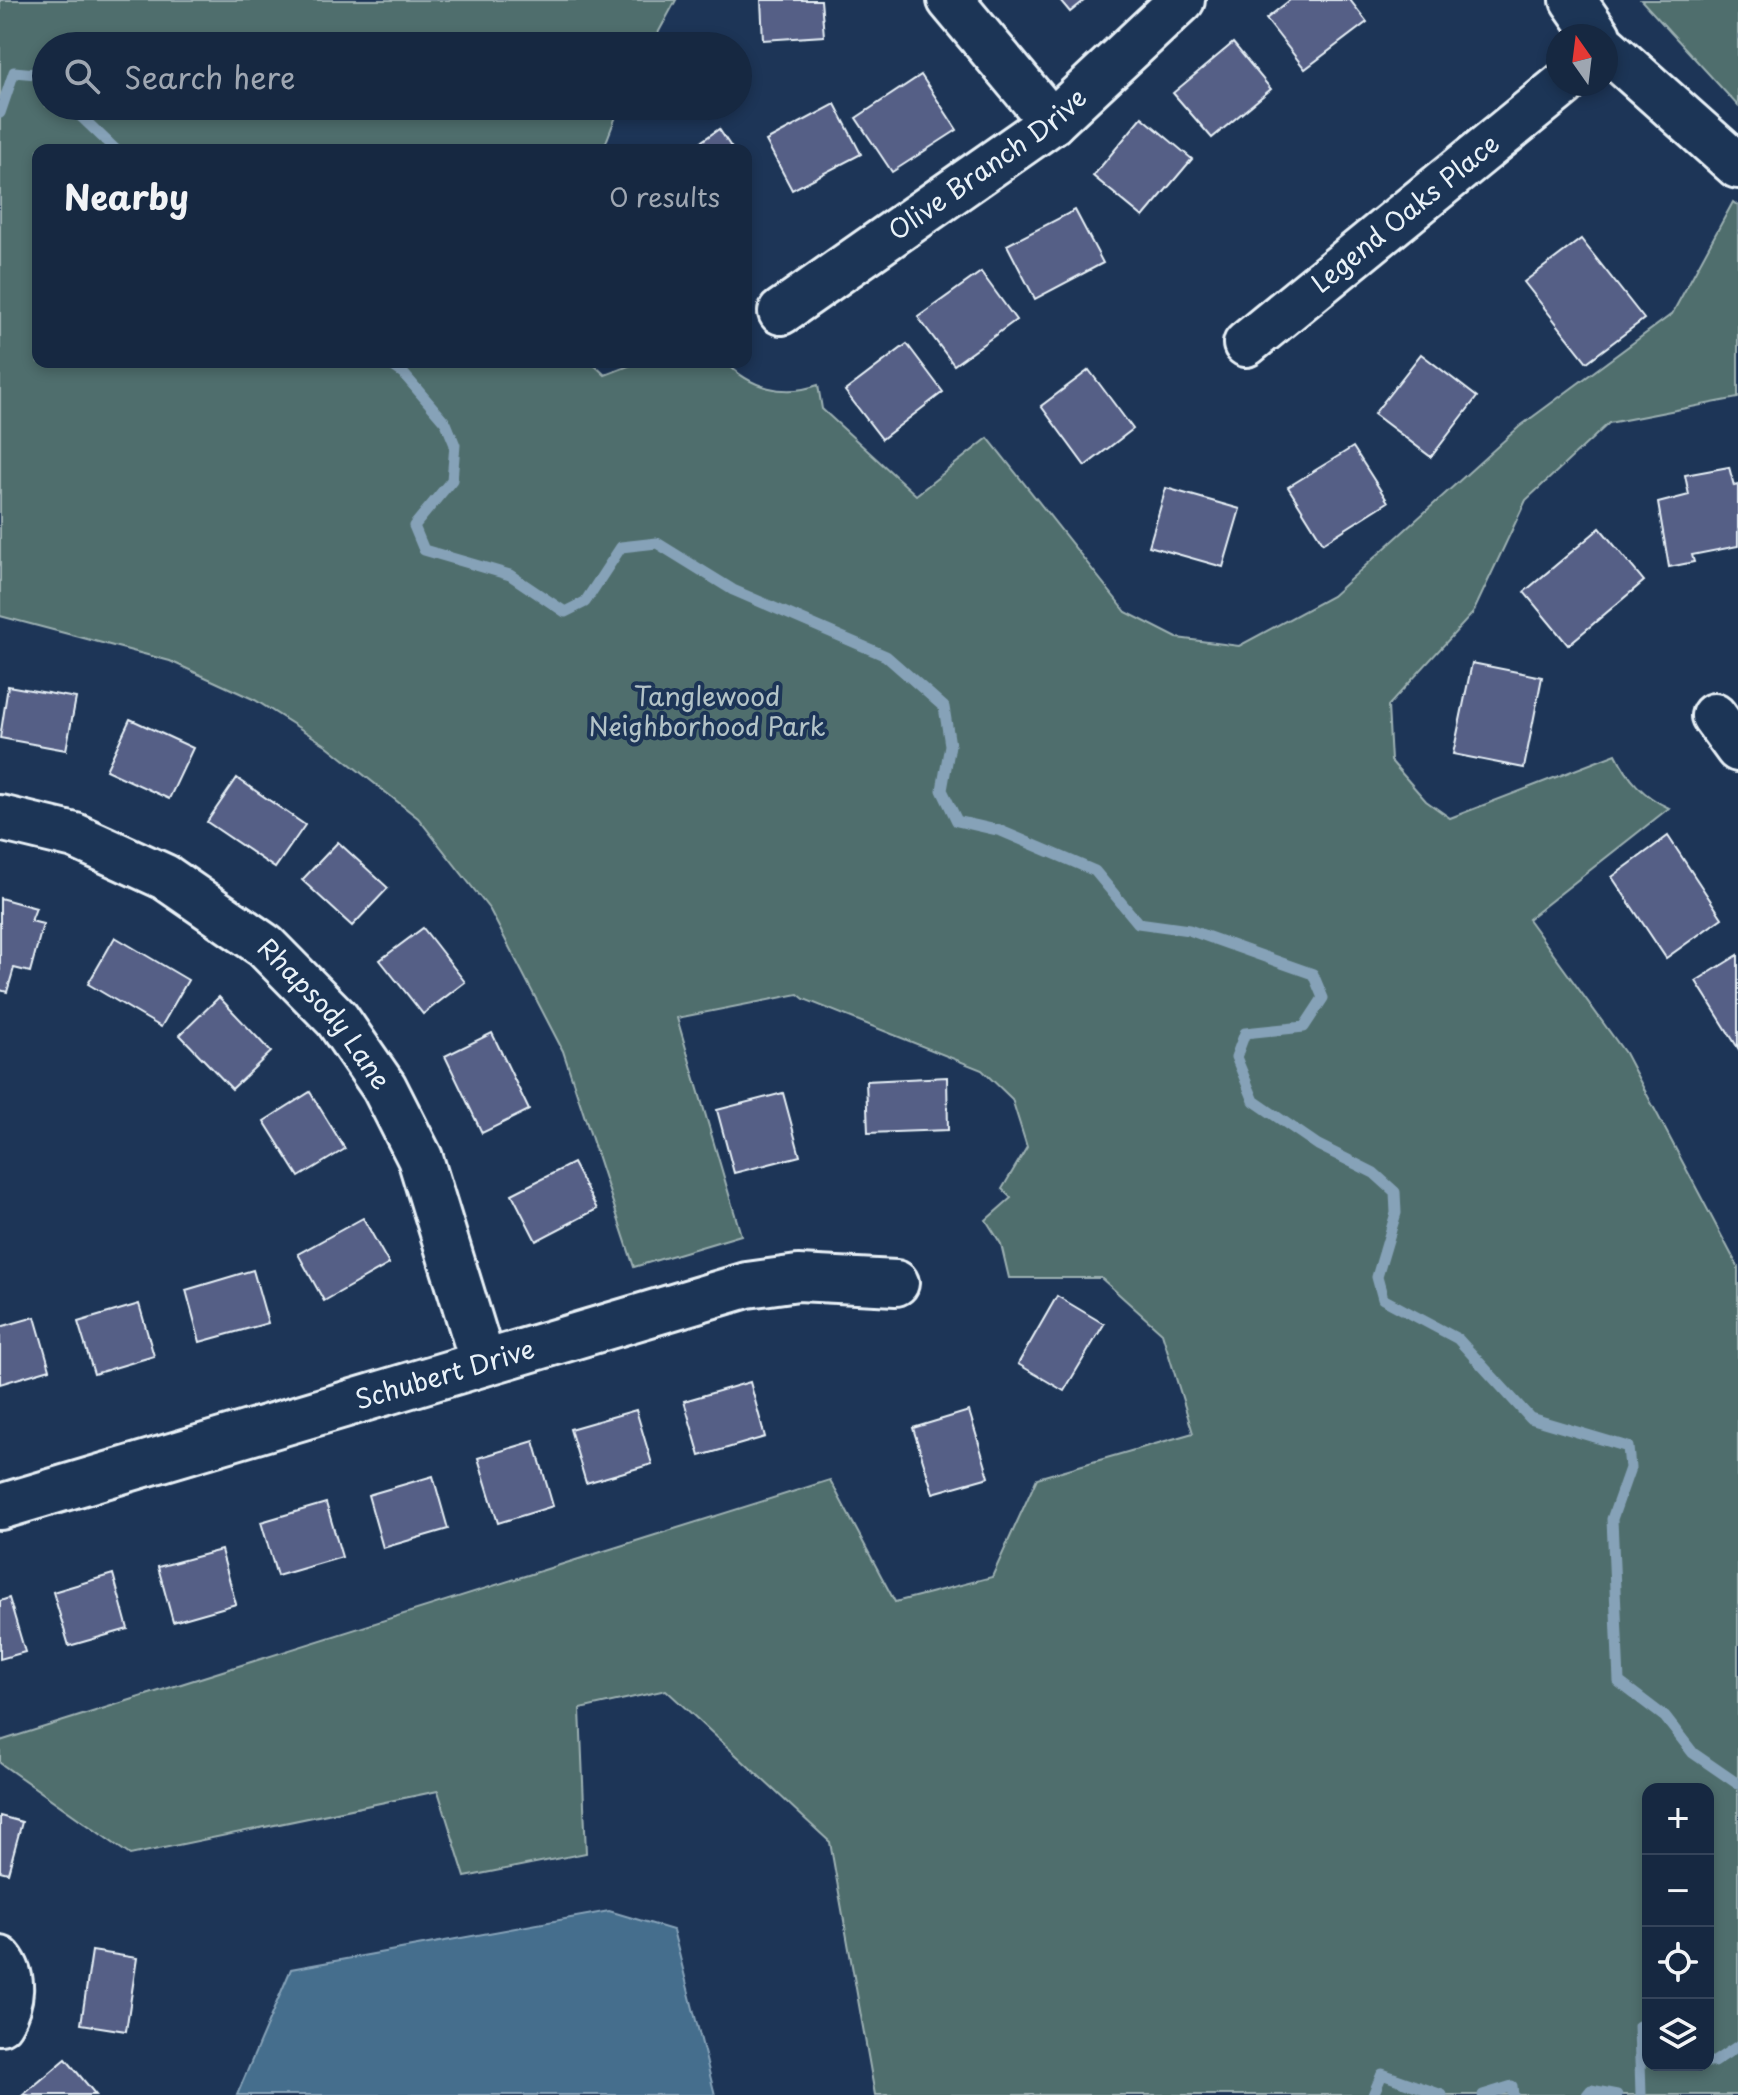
<!DOCTYPE html>
<html lang="en">
<head>
<meta charset="utf-8">
<style>
	:root { --surface:#162841; --page:#1f3048; --text:#f1f3f6; --muted:#9ea6b1; --line:#35445a }
	body { margin:0; font-family:"Playpen Sans",sans-serif; background:var(--page); color:var(--text) }
	.controls { position:absolute; right:24px; bottom:24px; display:grid; overflow:hidden; border-radius:16px; box-shadow:0 4px 12px #0003 }
	.controls button { width:72px; height:72px; display:grid; place-items:center; padding:0; border:0; border-bottom:2px solid var(--line); background:var(--surface); color:var(--text); font:40px sans-serif }
	.compass { position:absolute; left:1546px; top:24px; width:72px; height:72px; border-radius:50%; background:var(--surface); box-shadow:0 4px 12px #0003; rotate:346deg }
	.list { margin:0; padding:0; list-style:none }
	h2 { display:flex; justify-content:space-between; align-items:center; height:104px; margin:0; padding:0 32px; font-size:34px }
	h2 small { font-size:26px; font-weight:400; color:var(--muted) }
	.icon { flex:none; width:44px; height:44px; fill:none; stroke:currentColor; stroke-width:2; stroke-linecap:round; stroke-linejoin:round }
	.map { position:relative; flex:none; width:1738px; height:2095px; overflow:hidden }
	.search { position:absolute; background:var(--surface); box-shadow:0 4px 12px #0003; left:32px; top:32px; width:720px; height:88px; display:flex; align-items:center; gap:20px; box-sizing:border-box; padding:0 28px; border-radius:44px; color:var(--muted); font-size:30px }
	.panel { position:absolute; background:var(--surface); box-shadow:0 4px 12px #0003; left:32px; top:144px; width:720px; height:224px; border-radius:16px }
	.map>svg:first-child { display:block }
</style>
</head>
<body>
<div class="map">
<svg width="1738" height="2095" viewBox="0 0 1738 2095">
	<rect width="100%" height="100%" fill="#1d3557"/>
	<filter id="ink" filterUnits="userSpaceOnUse"><feTurbulence type="fractalNoise" baseFrequency=".0125" numOctaves="2"/><feDisplacementMap in="SourceGraphic" scale="16" xChannelSelector="R" yChannelSelector="G"/><feConvolveMatrix kernelMatrix="1 2 1 2 8 2 1 2 1" color-interpolation-filters="sRGB"/></filter>
	<g filter="url(#ink)">
		<g fill="#506e6d" stroke="#9cb0b2" stroke-width="2" fill-rule="evenodd">
			<path d="M0,0H676L651,46H46V106H620L603,150H38V362H591L605,375L639,362H726C750,388 784,397 818,385L822,409L916,495L988,438L1126,612L1177,638L1239,646L1332,596L1519,427L1672,314L1733,202L1738,206V398L1609,423L1526,500L1473,613L1388,706L1391,761L1426,801L1450,818L1616,754C1628,779 1643,796 1669,808L1528,919L1625,1053L1738,1267V2095H875L830,1842L666,1690L580,1709L586,1853L465,1877L438,1791L130,1855L0,1763V1741L830,1480L895,1602L992,1577L1037,1478L1193,1433L1162,1333L1101,1278H1009L1001,1244L986,1220L1011,1198L1002,1189L1027,1147L1012,1099L982,1070L804,999L798,994L677,1018L741,1235L634,1267L563,1051L490,910L418,818L326,745L255,700L170,661L0,616ZM1648,1789H1708V2065H1648Z"/>
			<polygon points="1641,0 1738,0 1738,106"/>
		</g>
		<polygon fill="#456e8d" stroke="#86a2b8" stroke-width="2" points="609,1911 673,1930 715,2095 237,2095 291,1969"/>
		<g fill="none" stroke-linecap="round" stroke-linejoin="round">
			<g stroke="#86a2b8" stroke-width="11">
				<polyline points="70,106 116,150"/>
				<polyline points="0,113 14,72 36,74 46,83"/>
				<polyline points="387,362 403,373 446,423 455,445 452,480 414,526 424,550 510,575 565,612 585,602 621,547 657,543 733,590 886,656 944,707 950,745 942,790 957,821 1001,831 1095,871 1138,923 1189,930 1313,974 1323,998 1304,1027 1245,1033 1236,1057 1254,1101 1318,1145 1374,1173 1395,1192 1396,1213 1377,1277 1383,1299 1458,1339 1530,1418 1628,1447 1630,1468 1612,1519 1619,1682 1665,1717 1693,1753 1738,1784"/>
				<polyline points="1708,2062 1714,2062 1738,2046"/>
				<polyline points="1373,2095 1382,2074 1442,2095"/>
				<polyline points="1483,2095 1512,2086 1513,2095"/>
				<polyline points="1587,2095 1591,2090 1617,2095"/>
				<polyline points="1641,2095 1639,2026 1648,2027"/>
			</g>
		</g>
		<g fill="#545f86" stroke="#e8f1f8" stroke-width="2">
			<polygon points="761,0 821,0 824,36 763,40"/>
			<polygon points="1060,0 1085,0 1070,12"/>
			<polygon points="1290,0 1350,0 1367,22 1305,69 1266,19"/>
			<polygon points="1233,43 1271,89 1212,138 1173,93"/>
			<polygon points="921,75 957,130 892,172 856,118"/>
			<polygon points="835,104 861,154 792,190 766,141"/>
			<polygon points="1142,117 1192,159 1143,217 1093,176"/>
			<polygon points="719,129 733,150 689,150"/>
			<polygon points="1075,210 1103,263 1035,299 1007,245"/>
			<polygon points="1581,239 1644,319 1587,362 1524,282"/>
			<polygon points="981,272 1016,320 954,365 918,317"/>
			<polygon points="907,344 943,392 882,439 845,391"/>
			<polygon points="1421,354 1477,397 1431,457 1374,414"/>
			<polygon points="1089,370 1133,429 1085,466 1041,406"/>
			<polygon points="1353,447 1388,502 1323,543 1288,487"/>
			<polygon points="1729,467 1734,486 1738,485 1738,546 1692,555 1694,562 1669,567 1658,503 1689,495 1685,475"/>
			<polygon points="1166,488 1240,509 1223,567 1149,546"/>
			<polygon points="1600,528 1644,581 1568,645 1524,592"/>
			<polygon points="1472,663 1542,677 1524,768 1453,754"/>
			<polygon points="8,686 76,698 66,750 0,738"/>
			<polygon points="130,719 193,748 169,799 106,770"/>
			<polygon points="237,778 305,825 275,868 207,822"/>
			<polygon points="1668,836 1722,918 1666,958 1612,877"/>
			<polygon points="338,842 388,888 352,926 302,880"/>
			<polygon points="0,898 36,908 31,921 43,924 30,972 14,968 7,992 0,990"/>
			<polygon points="423,928 465,982 423,1014 380,960"/>
			<polygon points="115,937 188,980 161,1027 88,984"/>
			<polygon points="1738,955 1738,1048 1696,981"/>
			<polygon points="219,997 271,1052 232,1089 180,1035"/>
			<polygon points="492,1033 529,1110 482,1133 445,1056"/>
			<polygon points="947,1077 948,1130 868,1133 866,1081"/>
			<polygon points="310,1092 345,1149 299,1177 264,1121"/>
			<polygon points="783,1093 800,1156 734,1173 717,1110"/>
			<polygon points="573,1163 597,1209 536,1241 512,1194"/>
			<polygon points="363,1218 389,1264 324,1301 298,1254"/>
			<polygon points="253,1270 268,1323 200,1342 186,1290"/>
			<polygon points="1057,1296 1104,1324 1064,1391 1018,1364"/>
			<polygon points="139,1304 154,1356 94,1374 78,1322"/>
			<polygon points="35,1317 50,1369 0,1384 0,1327"/>
			<polygon points="750,1382 765,1437 700,1456 684,1401"/>
			<polygon points="636,1410 652,1464 586,1483 570,1429"/>
			<polygon points="969,1411 989,1477 933,1493 913,1428"/>
			<polygon points="534,1441 553,1506 498,1523 478,1458"/>
			<polygon points="433,1476 448,1529 383,1548 368,1495"/>
			<polygon points="326,1503 342,1557 277,1576 261,1522"/>
			<polygon points="221,1550 236,1604 173,1622 158,1567"/>
			<polygon points="113,1574 128,1629 69,1646 53,1592"/>
			<polygon points="9,1598 25,1652 0,1659 0,1601"/>
			<polygon points="0,1816 22,1822 8,1873 0,1871"/>
			<polygon points="92,1951 137,1958 126,2031 81,2024"/>
			<polygon points="66,2059 96,2095 23,2095"/>
		</g>
		<g fill="none" stroke-linecap="round" stroke-linejoin="round">
			<defs>
				<g id="minor">
					<polyline points="950,0 1052,122"/>
					<polyline points="1573,0 1598,36"/>
					<polyline points="1606,48 1738,166"/>
					<path id="s1" d="M781,312L1052,122L1182,0"/>
					<path id="s2" d="M1246,344L1564,84"/>
					<polyline points="1714,716 1738,749"/>
					<path id="s3" d="M0,818L75,836L165,877L265,946L337,1019L384,1087L420,1158L483,1363"/>
					<path id="s4" d="M0,1507L747,1285L798,1278L896,1283"/>
					<path d="M0,1959C15,1977 12,2002 0,2022"/>
				</g>
			</defs>
			<use href="#minor" stroke="#e8f1f8" stroke-width="50"/>
			<use href="#minor" stroke="#1d3557" stroke-width="44"/>
		</g>
	</g>
	<g text-anchor="middle" stroke-width="8" stroke-linejoin="round" paint-order="stroke">
		<g font-size="26" fill="#e8f1f8" stroke="#1d3557">
			<text dy="9" stroke="none"><textPath href="#s1" startOffset="254">Olive Branch Drive</textPath></text>
			<text dy="9" stroke="none"><textPath href="#s2" startOffset="206">Legend Oaks Place</textPath></text>
			<text dy="9" stroke="none"><textPath href="#s3" startOffset="388">Rhapsody Lane</textPath></text>
			<text dy="9" stroke="none"><textPath href="#s4" startOffset="464">Schubert Drive</textPath></text>
		</g>
		<g font-size="26" fill="#b3c3c7" stroke="#1d3557">
			<text x="707" y="706">Tanglewood<tspan x="707" dy="30">Neighborhood Park</tspan></text>
		</g>
	</g>
</svg>
<div class="controls">
<button>+</button>
<button>−</button>
<button><svg class="icon" aria-label="locate" viewBox="0 0 24 24"><circle cx="12" cy="12" r="6"/><path d="M12 2v4M12 18v4M2 12h4M18 12h4"/></svg></button>
<button><svg class="icon" aria-label="layers" viewBox="0 0 24 24"><path d="M12 4l9 5-9 5-9-5zM3 14l9 5 9-5"/></svg></button>
</div>
<svg class="compass" viewBox="-18 -18 36 36"><path d="M0-13l5 13h-10z" fill="#e53935"/><path d="M0 13l5-13h-10z" fill="#9ea6b1"/></svg>
<div class="search"><svg class="icon" aria-label="search" viewBox="0 0 24 24"><circle cx="10" cy="10" r="6"/><path d="M15 15l6 6"/></svg>Search here</div>
<section class="panel">
<h2>Nearby<small>0 results</small></h2>
<ul class="list">
</ul>
</section>
</div>
</body>
</html>
